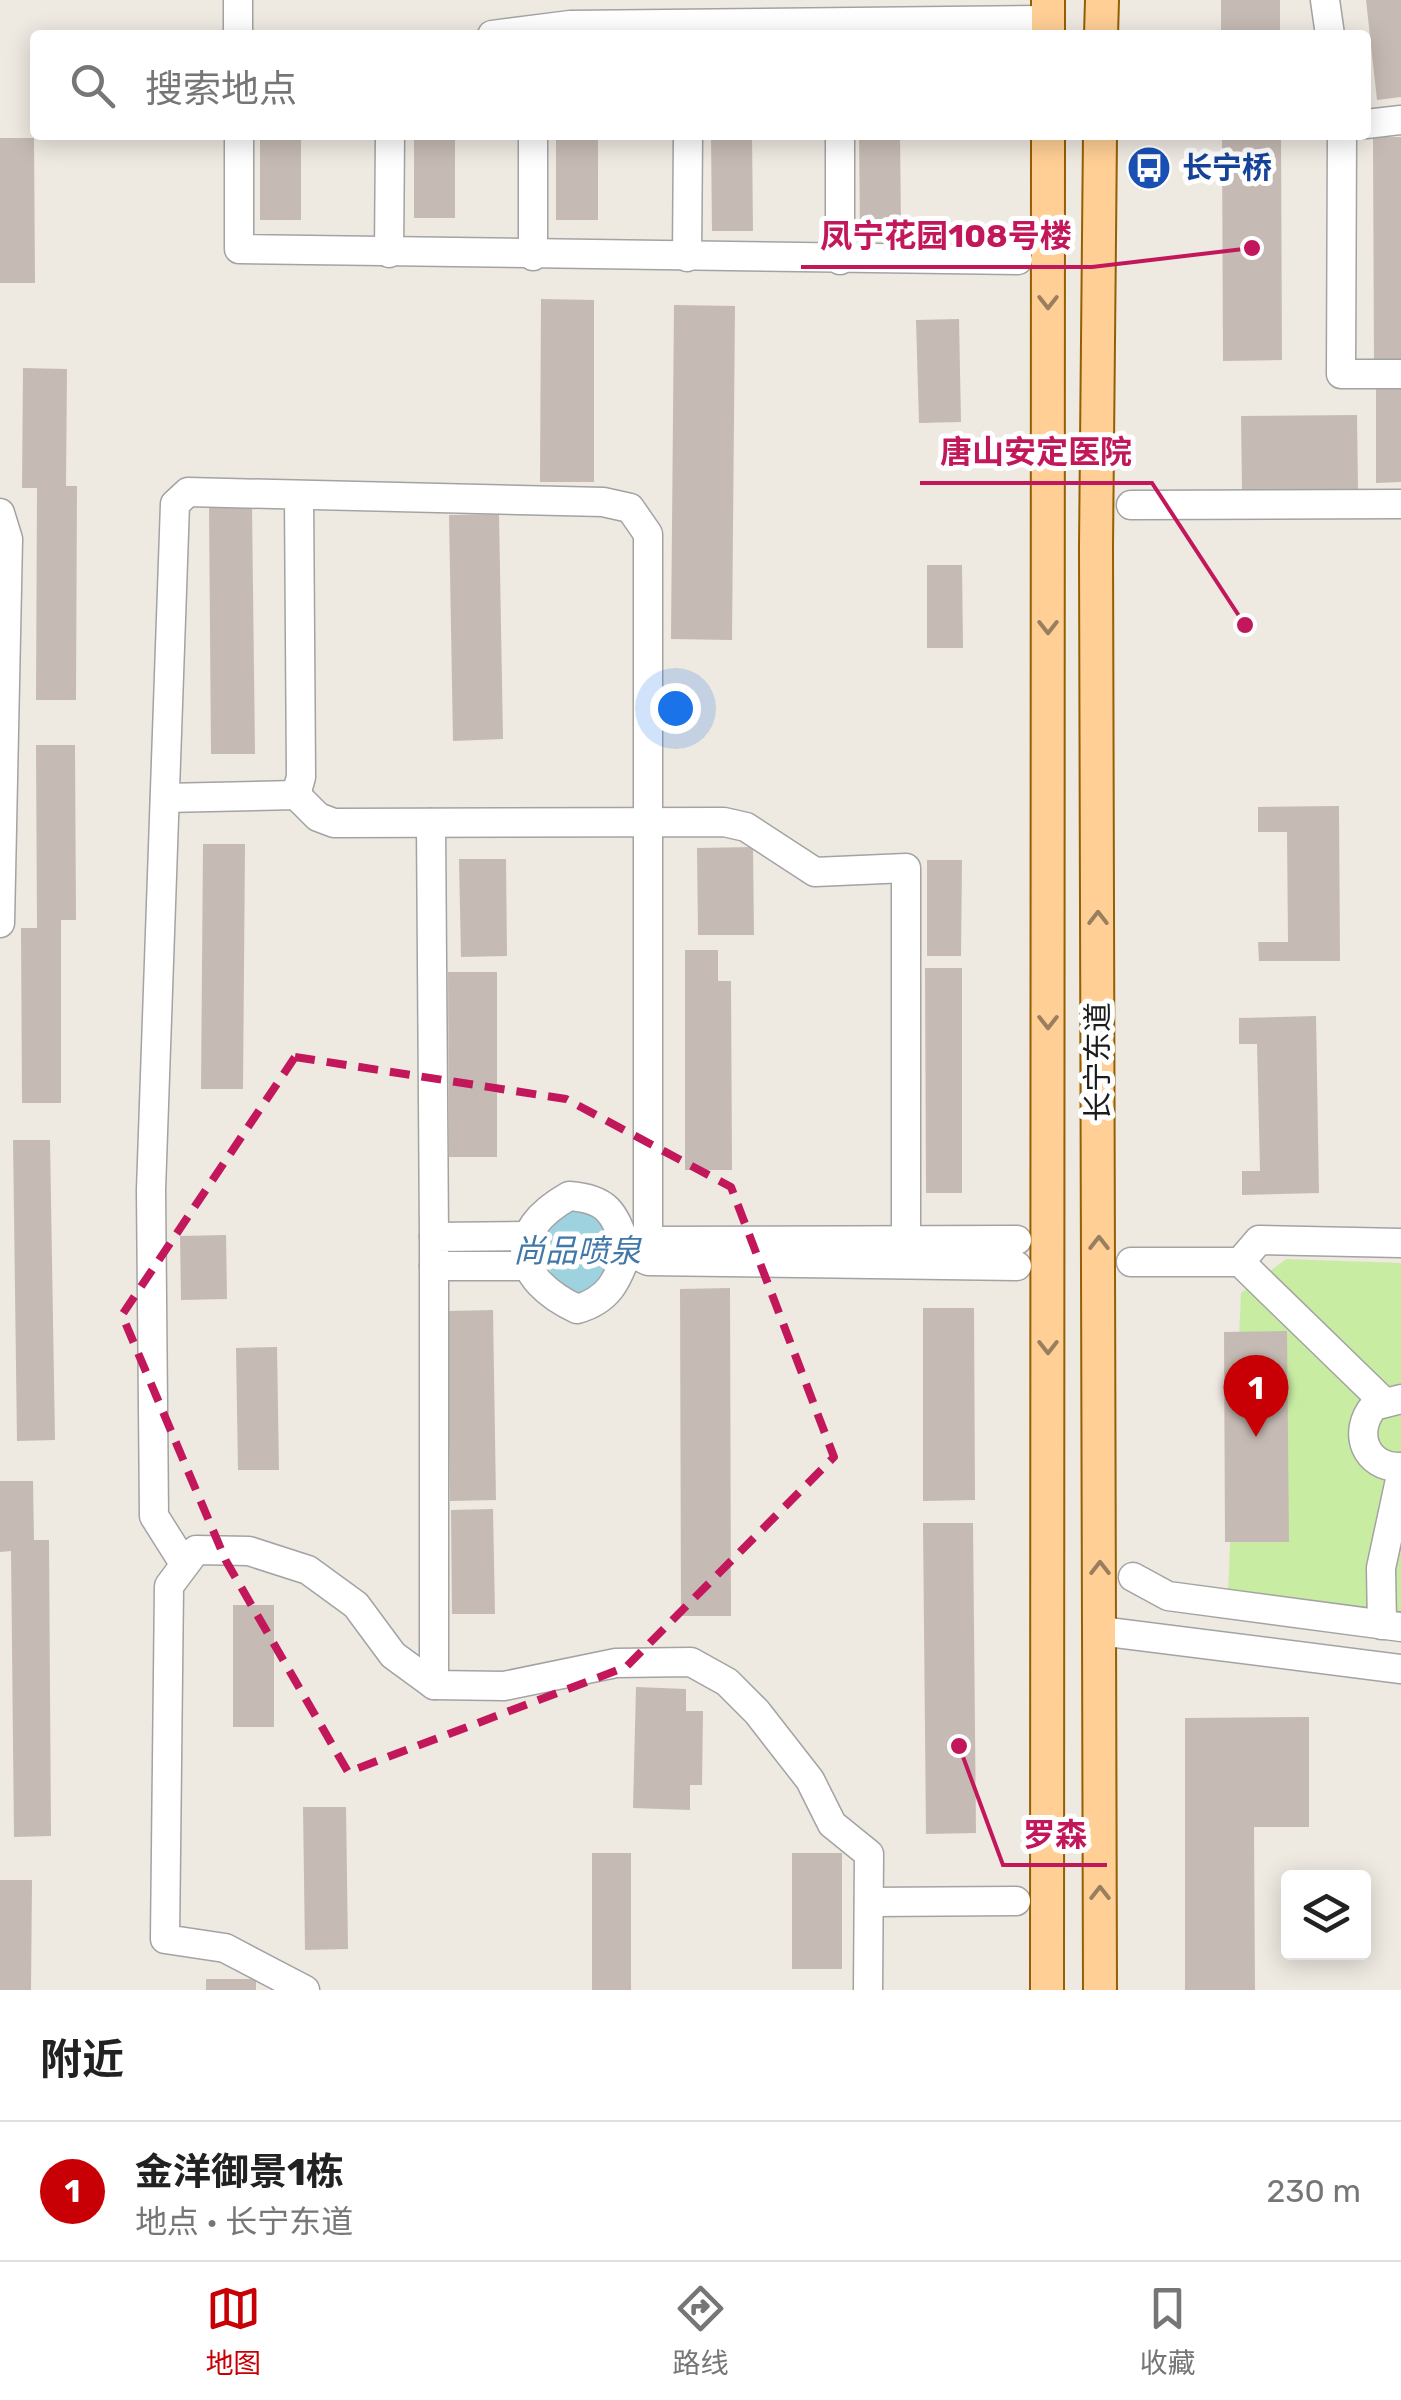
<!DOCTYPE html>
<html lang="zh">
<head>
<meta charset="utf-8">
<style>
	:root { --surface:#fff; --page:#f2f2f2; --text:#222; --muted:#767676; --line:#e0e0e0; --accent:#c80005 }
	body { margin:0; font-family:Rubik,"Noto Sans SC",sans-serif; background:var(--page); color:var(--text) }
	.controls { position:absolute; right:30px; bottom:30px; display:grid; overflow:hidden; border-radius:10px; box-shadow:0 5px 25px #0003 }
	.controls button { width:90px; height:90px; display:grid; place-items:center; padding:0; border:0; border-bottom:2px solid var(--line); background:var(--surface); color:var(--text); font:50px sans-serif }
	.you { position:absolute; left:675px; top:708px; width:35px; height:35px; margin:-25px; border:8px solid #fff; border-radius:50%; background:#1a73e8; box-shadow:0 0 0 15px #1a73e833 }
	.badge { display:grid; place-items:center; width:65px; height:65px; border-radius:50%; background:var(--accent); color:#fff; font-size:32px; font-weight:700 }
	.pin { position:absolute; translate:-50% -82px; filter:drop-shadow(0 2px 5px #0008) }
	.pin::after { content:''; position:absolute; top:52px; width:35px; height:30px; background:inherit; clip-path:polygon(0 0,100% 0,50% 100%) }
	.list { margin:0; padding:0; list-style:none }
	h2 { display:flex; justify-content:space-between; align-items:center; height:130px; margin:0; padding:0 40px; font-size:42px }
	h2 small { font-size:32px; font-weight:400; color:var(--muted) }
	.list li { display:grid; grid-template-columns:65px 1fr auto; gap:30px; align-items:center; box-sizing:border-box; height:140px; padding:0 40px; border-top:2px solid var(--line) }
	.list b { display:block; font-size:38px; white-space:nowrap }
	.list p { margin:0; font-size:32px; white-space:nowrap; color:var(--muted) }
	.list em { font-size:32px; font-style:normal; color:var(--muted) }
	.icon { flex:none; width:55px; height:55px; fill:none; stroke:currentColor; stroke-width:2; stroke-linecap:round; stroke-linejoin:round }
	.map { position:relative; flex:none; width:1401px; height:1990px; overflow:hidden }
	.search { position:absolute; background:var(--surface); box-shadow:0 5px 25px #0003; left:30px; right:30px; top:30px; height:110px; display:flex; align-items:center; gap:25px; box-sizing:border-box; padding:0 35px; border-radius:10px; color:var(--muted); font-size:38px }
	.sheet { height:270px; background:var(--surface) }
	nav { display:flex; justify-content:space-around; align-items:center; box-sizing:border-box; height:140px; border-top:2px solid var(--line); background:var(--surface); font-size:28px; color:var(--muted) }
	nav a { display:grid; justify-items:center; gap:5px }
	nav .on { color:var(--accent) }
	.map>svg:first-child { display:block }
</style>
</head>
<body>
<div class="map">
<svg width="1401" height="1990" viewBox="0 0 1401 1990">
	<rect width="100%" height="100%" fill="#eee9e1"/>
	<polygon fill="#c9eca3" points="1286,1259 1401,1263 1401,1614 1228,1592 1241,1293"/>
	<path fill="#9ed2df" d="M564,1205L598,1210C612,1240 613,1259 600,1289L566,1298C546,1270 528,1229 564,1205Z"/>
	<g fill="#c6bbb4">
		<rect x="1221" y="0" width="59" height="35"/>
		<polygon points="1366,0 1401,0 1401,97 1377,100"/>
		<rect x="260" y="135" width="41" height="85"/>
		<rect x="414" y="135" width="41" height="83"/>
		<rect x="556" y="135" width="42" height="85"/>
		<polygon points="711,135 752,135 753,231 712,231"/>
		<polygon points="859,135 900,135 901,230 860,231"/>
		<polygon points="1222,135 1281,135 1282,360 1223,361"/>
		<polygon points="1373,137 1401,137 1401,369 1374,369"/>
		<polygon points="0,138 34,138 35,283 0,283"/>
		<polygon points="541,299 594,300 594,482 540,482"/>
		<polygon points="674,305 735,306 732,640 671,639"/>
		<polygon points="959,319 961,422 919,423 916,320"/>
		<polygon points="23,368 67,369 66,486 77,486 76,700 36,700 37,488 22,488"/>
		<polygon points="1376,377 1401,377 1401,482 1376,483"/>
		<polygon points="1357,415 1358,489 1242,490 1241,416"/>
		<polygon points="252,506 255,754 211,754 209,507"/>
		<polygon points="499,514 503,739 453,741 449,515"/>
		<polygon points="927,565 962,565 963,648 927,648"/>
		<polygon points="36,745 75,745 76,920 61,920 61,1103 22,1103 21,928 37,928"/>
		<polygon points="1339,806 1340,961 1259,961 1258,942 1288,942 1287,832 1258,832 1258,807"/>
		<polygon points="203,844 245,844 243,1089 201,1089"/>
		<polygon points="753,847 754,935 698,935 697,848"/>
		<polygon points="459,859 506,859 507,956 461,957"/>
		<polygon points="927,860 962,860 961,956 927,956"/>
		<polygon points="685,950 718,950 718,981 731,981 732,1170 685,1170"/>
		<polygon points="925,968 962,968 962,1193 926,1193"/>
		<polygon points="448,972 497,972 497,1157 449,1157"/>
		<polygon points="1316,1016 1319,1193 1242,1195 1242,1171 1260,1171 1257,1044 1239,1044 1239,1018"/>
		<polygon points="13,1140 50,1140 55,1440 17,1441"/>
		<polygon points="226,1235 227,1299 181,1300 180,1236"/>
		<polygon points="730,1288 731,1616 681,1616 680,1289"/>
		<polygon points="923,1308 974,1308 975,1500 923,1501"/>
		<polygon points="493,1310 496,1500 450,1501 447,1311"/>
		<polygon points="1287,1331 1289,1542 1225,1542 1224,1332"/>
		<polygon points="277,1347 279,1470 238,1470 236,1348"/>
		<polygon points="0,1481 33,1481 34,1540 49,1540 51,1836 14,1837 11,1551 0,1552"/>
		<polygon points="493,1509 495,1614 452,1614 451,1510"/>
		<polygon points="923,1523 973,1523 976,1833 926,1834"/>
		<rect x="233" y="1605" width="41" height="122"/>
		<polygon points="636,1687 686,1689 686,1711 703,1711 702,1785 690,1785 690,1810 633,1808"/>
		<polygon points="1309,1717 1309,1827 1254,1827 1255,1990 1185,1990 1185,1718"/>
		<polygon points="303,1807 346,1807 348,1949 305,1950"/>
		<rect x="592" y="1853" width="39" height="137"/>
		<rect x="792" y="1853" width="50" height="116"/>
		<polygon points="0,1880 32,1880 31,1990 0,1990"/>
		<rect x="206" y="1979" width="50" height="11"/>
	</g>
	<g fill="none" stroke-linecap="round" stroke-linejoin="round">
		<defs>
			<g id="minor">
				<polyline points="238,0 238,35"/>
				<polyline points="1325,0 1330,35"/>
				<polyline points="492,35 570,25 1048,20"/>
				<polyline points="1366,124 1401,120"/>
				<polyline points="239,135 239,249 1018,260"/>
				<polyline points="1342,135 1341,374 1401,374"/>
				<polyline points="389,253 390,135"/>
				<polyline points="533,256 533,135"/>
				<polyline points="687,257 688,135"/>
				<polyline points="840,260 840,135"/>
				<polyline points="1131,505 1401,504"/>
				<polyline points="0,513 8,539 0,923"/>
				<polyline points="296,795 301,777 299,495"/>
				<polyline points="165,798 296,795 318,817 334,823 724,822 746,827 815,872 906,868 906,1241"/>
				<polyline points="431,823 434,1237"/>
				<path d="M569,1196C611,1199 614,1215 628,1251C617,1281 609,1300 577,1309C514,1279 505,1232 569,1196Z"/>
				<polyline points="526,1236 434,1237 434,1266 526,1266"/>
				<polyline points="648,1241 628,1251 648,1261 1017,1266"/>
				<polyline points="1131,1262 1240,1262 1259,1240 1401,1243"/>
				<polyline points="1240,1262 1383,1401"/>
				<polyline points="434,1266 434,1685"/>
				<path d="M1401,1399L1374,1406C1352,1432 1365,1468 1401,1467"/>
				<polyline points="183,1562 154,1516 151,1190 175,504 188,492 603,502 630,508 648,534 648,1241 1017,1240"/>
				<polyline points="1133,1577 1168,1596 1401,1627"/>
				<polyline points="1382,1625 1381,1568 1401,1475"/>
				<polyline points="1100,1631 1401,1669"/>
				<polyline points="869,1902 1016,1901"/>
				<polyline points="305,1990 225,1948 165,1939 169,1586 196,1550 249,1551 308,1570 356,1605 393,1655 434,1685 504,1686 616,1663 691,1662 727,1682 757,1712 810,1780 832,1824 869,1854 868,1990"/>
			</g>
			<g id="major">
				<polyline points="1048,0 1048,35"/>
				<polyline points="1101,35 1102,0"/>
				<polyline points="1047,1990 1048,135"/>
				<polyline points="1100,1990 1096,547 1100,135"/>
			</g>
		</defs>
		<use href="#minor" stroke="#a3a3a3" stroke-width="31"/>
		<use href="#major" stroke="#945f00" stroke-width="36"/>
		<use href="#minor" stroke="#fff" stroke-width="28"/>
		<use href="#major" stroke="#ffcf95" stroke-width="32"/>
	</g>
	<defs><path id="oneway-chevron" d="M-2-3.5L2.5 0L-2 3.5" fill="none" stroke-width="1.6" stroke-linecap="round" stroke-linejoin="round" transform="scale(2.5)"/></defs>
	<g stroke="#997e5f">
		<use href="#oneway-chevron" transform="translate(1048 302) rotate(90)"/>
		<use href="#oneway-chevron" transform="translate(1048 627) rotate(90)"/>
		<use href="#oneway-chevron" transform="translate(1098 918) rotate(-90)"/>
		<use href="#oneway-chevron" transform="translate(1048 1022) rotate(90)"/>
		<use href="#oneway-chevron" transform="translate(1099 1243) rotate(-90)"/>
		<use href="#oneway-chevron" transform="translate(1048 1347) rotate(90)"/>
		<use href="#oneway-chevron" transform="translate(1100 1568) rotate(-90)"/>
		<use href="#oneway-chevron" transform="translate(1100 1893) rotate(-90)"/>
	</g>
	<path fill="none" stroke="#c2185b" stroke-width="8" stroke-dasharray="20 12" stroke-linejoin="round" d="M295,1057L566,1099L731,1187L834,1457L626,1667L348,1772L226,1561L122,1315Z"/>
	<defs>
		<symbol id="bus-disc" viewBox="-11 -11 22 22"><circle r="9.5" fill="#1a4fb4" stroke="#fff"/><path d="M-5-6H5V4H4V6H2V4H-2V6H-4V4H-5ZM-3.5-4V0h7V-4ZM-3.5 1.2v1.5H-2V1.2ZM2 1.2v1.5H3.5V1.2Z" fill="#fff"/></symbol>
	</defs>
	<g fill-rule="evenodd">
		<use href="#bus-disc" x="1124" y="143" width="50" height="50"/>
	</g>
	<g text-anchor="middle" stroke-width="10" stroke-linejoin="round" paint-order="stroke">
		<g font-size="30" font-weight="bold" fill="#164399" stroke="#fff" text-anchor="start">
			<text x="1182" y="178">长宁桥</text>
		</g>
		<g font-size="30" fill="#1c1c1c" stroke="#fff">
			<text transform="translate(1098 1062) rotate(-90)" y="10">长宁东道</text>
		</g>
		<g font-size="32" font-style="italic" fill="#4178a9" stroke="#fff">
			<text x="577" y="1262">尚品喷泉</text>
		</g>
	</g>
	<path fill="none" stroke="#c2185b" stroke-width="4" d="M1252 248L1092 267H801M1245 625L1152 483H920M959 1746L1003 1865H1107"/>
	<g fill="#c2185b" stroke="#fff" stroke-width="4">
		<circle cx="1252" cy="248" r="10"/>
		<circle cx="1245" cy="625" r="10"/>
		<circle cx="959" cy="1746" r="10"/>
	</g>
	<g font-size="32" text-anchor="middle" font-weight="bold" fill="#c2185b" stroke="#fff" stroke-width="10" stroke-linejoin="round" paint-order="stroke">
		<text x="946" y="247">凤宁花园108号楼</text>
		<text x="1036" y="463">唐山安定医院</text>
		<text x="1055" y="1846">罗森</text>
	</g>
</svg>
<div class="controls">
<button><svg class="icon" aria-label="layers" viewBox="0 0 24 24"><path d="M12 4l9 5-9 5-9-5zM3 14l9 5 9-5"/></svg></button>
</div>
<div class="you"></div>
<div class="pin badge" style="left:1256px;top:1437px">1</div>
<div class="search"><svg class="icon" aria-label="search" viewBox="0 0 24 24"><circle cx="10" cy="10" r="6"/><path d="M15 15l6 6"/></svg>搜索地点</div>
</div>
<section class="sheet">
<h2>附近<small></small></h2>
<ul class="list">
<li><span class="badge">1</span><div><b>金洋御景1栋</b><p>地点 · 长宁东道</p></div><em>230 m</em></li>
</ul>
</section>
<nav>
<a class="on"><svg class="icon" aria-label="map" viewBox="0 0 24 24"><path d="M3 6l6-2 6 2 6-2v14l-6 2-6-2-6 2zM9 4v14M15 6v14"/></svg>地图</a>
<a><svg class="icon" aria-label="directions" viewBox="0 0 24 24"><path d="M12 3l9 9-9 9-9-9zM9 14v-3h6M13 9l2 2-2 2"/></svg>路线</a>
<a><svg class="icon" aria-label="saved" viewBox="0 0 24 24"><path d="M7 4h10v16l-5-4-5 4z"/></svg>收藏</a>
</nav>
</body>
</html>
